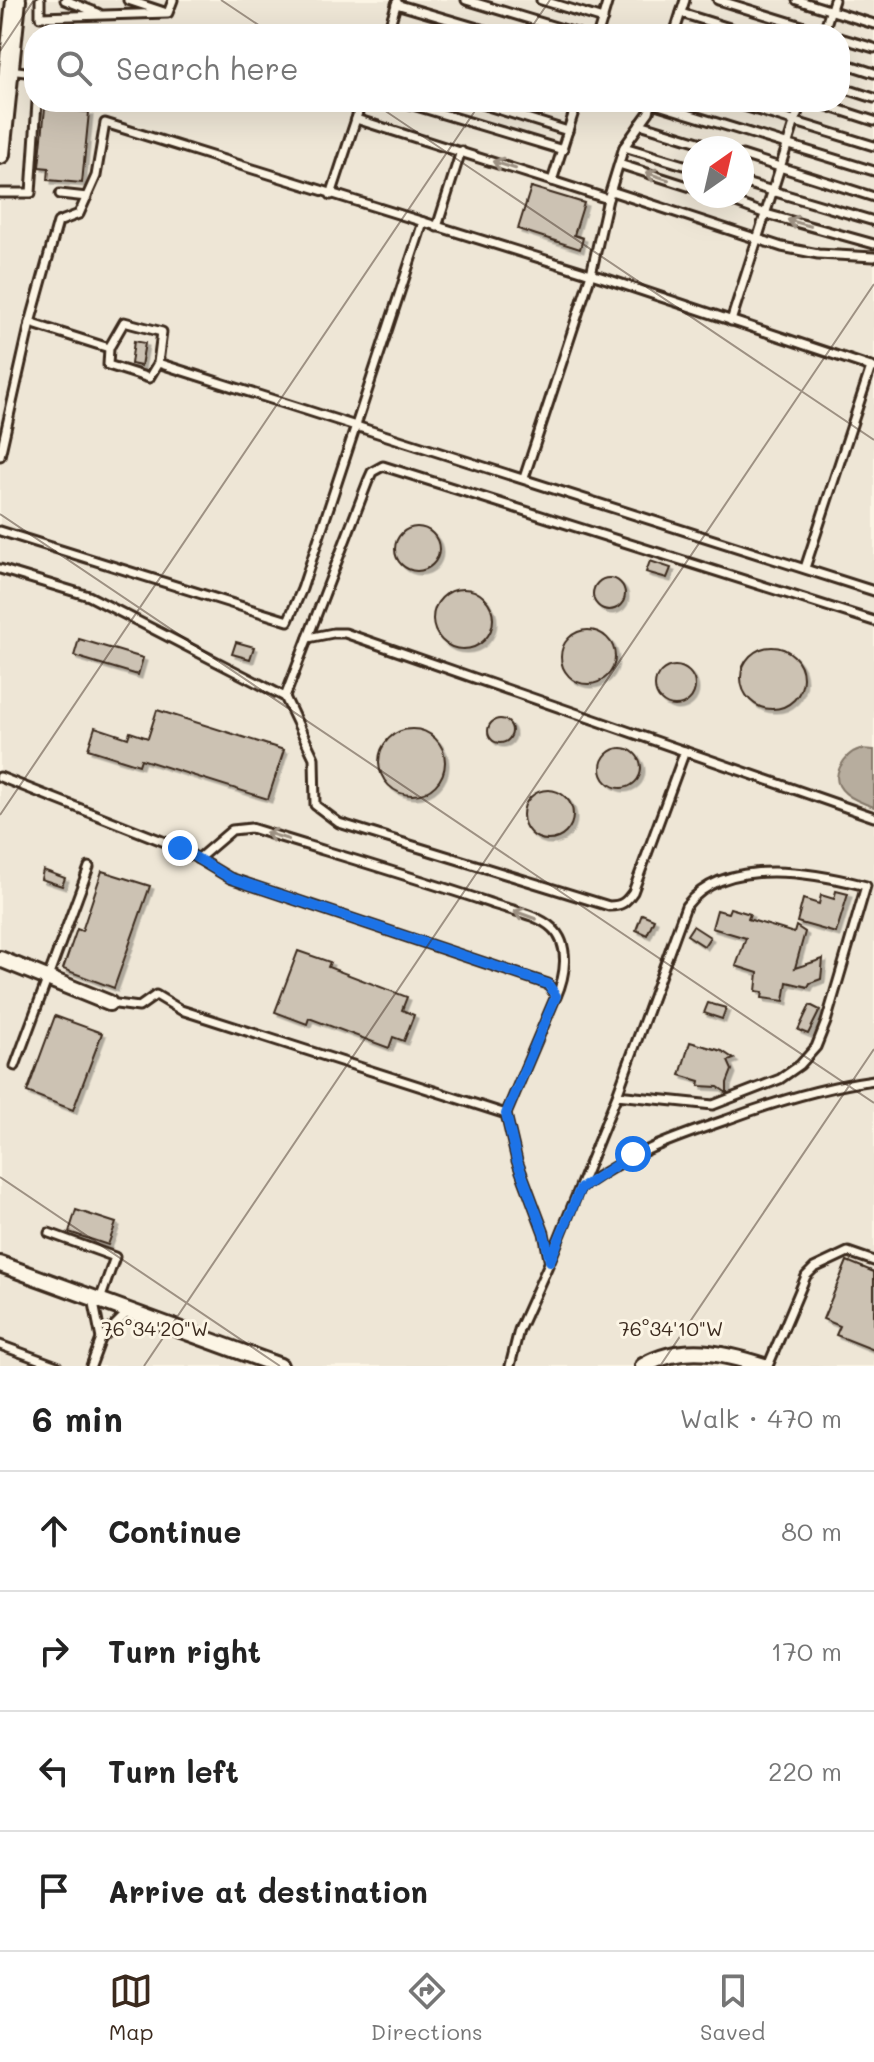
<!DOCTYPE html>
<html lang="en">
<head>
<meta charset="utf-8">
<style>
	:root { --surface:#fff; --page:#f6f6f6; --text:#222; --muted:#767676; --line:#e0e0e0; --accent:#3b2a1e }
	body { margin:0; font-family:Mali,sans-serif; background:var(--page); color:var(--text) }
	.compass { position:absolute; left:682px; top:136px; width:72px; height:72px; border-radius:50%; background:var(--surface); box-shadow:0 8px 32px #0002; rotate:34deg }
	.stop { position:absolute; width:24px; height:24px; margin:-18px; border:6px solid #1a73e8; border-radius:50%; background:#fff }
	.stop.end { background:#1a73e8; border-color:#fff; box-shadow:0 2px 8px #0008 }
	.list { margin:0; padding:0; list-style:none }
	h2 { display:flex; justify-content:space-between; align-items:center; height:104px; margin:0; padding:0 32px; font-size:34px }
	h2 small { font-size:26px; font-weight:400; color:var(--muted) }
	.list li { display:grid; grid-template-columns:52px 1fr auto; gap:24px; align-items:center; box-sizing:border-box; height:120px; padding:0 32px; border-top:2px solid var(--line) }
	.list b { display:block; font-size:30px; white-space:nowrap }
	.list em { font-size:26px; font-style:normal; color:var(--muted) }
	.icon { flex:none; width:44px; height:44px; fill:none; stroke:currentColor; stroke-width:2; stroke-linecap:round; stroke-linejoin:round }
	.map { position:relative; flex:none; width:874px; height:1366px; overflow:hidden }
	.search { position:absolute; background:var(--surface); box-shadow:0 8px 32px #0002; left:24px; right:24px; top:24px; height:88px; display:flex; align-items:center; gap:20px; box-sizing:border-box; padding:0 28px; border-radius:32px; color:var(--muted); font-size:30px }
	.sheet { height:584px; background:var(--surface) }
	nav { display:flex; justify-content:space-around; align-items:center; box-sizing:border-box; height:112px; border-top:2px solid var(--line); background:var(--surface); font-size:22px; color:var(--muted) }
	nav a { display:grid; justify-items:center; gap:4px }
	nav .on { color:var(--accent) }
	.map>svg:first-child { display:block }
</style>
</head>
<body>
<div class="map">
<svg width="874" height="1366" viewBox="0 0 874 1366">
	<defs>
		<filter id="shadow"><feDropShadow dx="3.5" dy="3.5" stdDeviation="0" flood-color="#0004"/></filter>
	</defs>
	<rect width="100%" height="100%" fill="#fcf5e5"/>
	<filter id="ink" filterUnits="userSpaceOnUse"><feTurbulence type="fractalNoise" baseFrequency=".0125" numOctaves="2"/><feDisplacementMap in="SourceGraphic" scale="16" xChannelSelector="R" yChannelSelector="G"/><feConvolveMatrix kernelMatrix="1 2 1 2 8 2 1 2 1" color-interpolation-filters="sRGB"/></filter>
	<g filter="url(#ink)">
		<path fill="#eee6d6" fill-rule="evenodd" d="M0,0H874V1366H0ZM34,34H840V102H34ZM694,148H742V196H694Z"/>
		<path fill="#b7ad9e" stroke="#85796b" stroke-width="2" d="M860,749L874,750V807C856,801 828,790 840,767C845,758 850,752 860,749Z"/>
		<g fill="#ccc2b3" stroke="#3b2a1e" stroke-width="2" filter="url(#shadow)">
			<polygon points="45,108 89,112 82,183 48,180 49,168 39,167"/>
			<polygon points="531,187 584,203 574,235 583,238 580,249 518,229"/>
			<polygon points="134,341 145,343 141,366 131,364"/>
			<circle cx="417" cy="549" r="22"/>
			<polygon points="650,561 671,568 667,578 646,572"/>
			<circle cx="609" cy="594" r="16"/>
			<circle cx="463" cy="619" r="30"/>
			<circle cx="588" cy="657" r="27"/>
			<polygon points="79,639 143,658 138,675 74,656"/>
			<polygon points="236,642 254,647 250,659 232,654"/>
			<circle cx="772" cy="678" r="31"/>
			<circle cx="675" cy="686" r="20"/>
			<polygon points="157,710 284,750 268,799 141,759 139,765 88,749 95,727 128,738 130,732 148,738"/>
			<circle cx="500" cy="731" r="12"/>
			<circle cx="412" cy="762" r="33"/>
			<circle cx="621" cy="768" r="20"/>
			<circle cx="548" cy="815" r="25"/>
			<polygon points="43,870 65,878 62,886 41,879"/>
			<polygon points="102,871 150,886 114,988 63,969 77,929 82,931"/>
			<polygon points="836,891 848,894 836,933 797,922 803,899 819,904 821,895 834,899"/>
			<polygon points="730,908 750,914 748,919 794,933 796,926 805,932 795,968 823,959 821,979 810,983 808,987 787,982 784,1001 762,998 763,992 756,991 758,973 736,966 746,938 712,928 717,910 728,913"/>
			<polygon points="642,914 654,919 647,935 636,930"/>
			<polygon points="693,926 710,937 704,946 687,935"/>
			<polygon points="298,951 330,962 328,967 407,997 402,1010 414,1015 404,1041 393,1037 389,1048 309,1018 307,1024 275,1012"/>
			<polygon points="708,1003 726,1008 722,1019 704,1013"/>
			<polygon points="810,1005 820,1010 808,1034 798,1030"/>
			<polygon points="55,1016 102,1033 73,1110 27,1092"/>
			<polygon points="690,1042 722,1051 734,1059 728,1061 732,1070 727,1083 727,1093 718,1087 699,1086 700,1081 680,1075"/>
			<polygon points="76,1210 116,1223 108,1245 69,1232"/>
			<polygon points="847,1261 874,1272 874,1350 836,1335 840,1326 823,1319"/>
		</g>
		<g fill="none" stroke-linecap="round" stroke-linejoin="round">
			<defs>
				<g id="lane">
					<polyline points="40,0 40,17 168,13 173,0"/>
					<polyline points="65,0 98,13"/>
					<polyline points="128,0 164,12"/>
					<polyline points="466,0 579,34"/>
					<polyline points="541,0 603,19"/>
					<polyline points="718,0 828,34"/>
					<polyline points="797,0 874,24"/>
					<polyline points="396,4 498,34"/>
					<polyline points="681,13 749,34"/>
					<polyline points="390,25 420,34"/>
					<polyline points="387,34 397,2"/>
					<polyline points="598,34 608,0"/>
					<polyline points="674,34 685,0"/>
					<polyline points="823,34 834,0"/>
					<polyline points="840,38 874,48"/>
					<polyline points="840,62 874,73"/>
					<polyline points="9,70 34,73"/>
					<polyline points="840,87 874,98"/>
					<polyline points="361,102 356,119 552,181 577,102"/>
					<polyline points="403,102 563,150"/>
					<polyline points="475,102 568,131"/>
					<polyline points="559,102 576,107"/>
					<polyline points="731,102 874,146"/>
					<polyline points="815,102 874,121"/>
					<polyline points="652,103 874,171"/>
					<polyline points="640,124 718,148"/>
					<polyline points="624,147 694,168"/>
					<polyline points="742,155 874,197"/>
					<polyline points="619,164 694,188"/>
					<polyline points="552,181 608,199"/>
					<polyline points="742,182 874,221"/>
					<polyline points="611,191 782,247 818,254 874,257"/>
					<polyline points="0,193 31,193 37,102"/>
					<polyline points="60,194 87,197"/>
					<polyline points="331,195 356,119"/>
					<polyline points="717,196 766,214 874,244"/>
					<polyline points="437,227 461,151"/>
					<polyline points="731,321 801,102"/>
					<polyline points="109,348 108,365 149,378 158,363"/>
					<polyline points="874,368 607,279 105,123 96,176 79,214 58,222 30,323 109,348 124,322 162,332 158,363 874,591"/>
					<polyline points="0,456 30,323"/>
					<polyline points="524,478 591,274 608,199 624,147 649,112 652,102"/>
					<polyline points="0,531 288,621 302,589 423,222"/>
					<polyline points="805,568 871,367"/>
					<polyline points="0,569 89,596 285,697 368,481 372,472 383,466 874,621"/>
					<polyline points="308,638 333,633 345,633 874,817"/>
					<path d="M285,697L314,758L315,805L339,823L609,906C622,906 626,902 633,892L685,751"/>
					<polyline points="0,777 180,848 230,878 548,984 556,996 506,1114 181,1010 156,995 139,1007 109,1003"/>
					<path d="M198,859L232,830L251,828C331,853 411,876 490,903C509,910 537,914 552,928C571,945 565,977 556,997"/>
					<polyline points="15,1066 89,867"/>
					<polyline points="506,1114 517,1161 544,1233 549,1259"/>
					<path d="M582,1187C631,1153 671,1139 726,1120C774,1102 823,1087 874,1080"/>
					<polyline points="49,1233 115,1257 100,1300"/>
					<polyline points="101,1339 129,1311"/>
					<polyline points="0,1345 57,1366"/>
					<polyline points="91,1366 101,1339 93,1298"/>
					<path d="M510,1366L519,1330L550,1261L617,1095L686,906C724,856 812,872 866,886L826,1022L816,1047L800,1065L780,1079L713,1105L617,1095"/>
					<polyline points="768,1366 806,1276 814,1268 848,1252 874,1261"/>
				</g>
				<g id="street">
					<polyline points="0,959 109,1003"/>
					<polyline points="0,1264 280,1366"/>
					<path d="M643,1366C683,1343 723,1353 764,1366"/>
				</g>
				<polyline id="secondary" points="0,154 16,0"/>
			</defs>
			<use href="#lane" stroke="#3b2a1e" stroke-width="13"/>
			<use href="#street" stroke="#3b2a1e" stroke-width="20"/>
			<use href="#secondary" stroke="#3b2a1e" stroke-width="24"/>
			<use href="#lane" stroke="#fcf5e5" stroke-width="7"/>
			<use href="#street" stroke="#fcf5e5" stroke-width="14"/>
			<use href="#secondary" stroke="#fcf5e5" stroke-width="18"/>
		</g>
		<defs><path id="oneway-shaft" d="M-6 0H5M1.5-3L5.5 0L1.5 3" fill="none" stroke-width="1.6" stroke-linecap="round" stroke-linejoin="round" transform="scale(2)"/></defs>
		<g stroke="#9c9082">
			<use href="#oneway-shaft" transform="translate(504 165) rotate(-162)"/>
			<use href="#oneway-shaft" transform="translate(657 176) rotate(-162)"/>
			<use href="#oneway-shaft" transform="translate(799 223) rotate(-164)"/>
			<use href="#oneway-shaft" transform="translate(277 836) rotate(-163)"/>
			<use href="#oneway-shaft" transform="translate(525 915) rotate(-160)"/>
		</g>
	</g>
	<g fill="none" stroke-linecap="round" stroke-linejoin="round" filter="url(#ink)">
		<polyline stroke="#1a73e8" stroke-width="10" points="180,848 230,878 548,984 556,996 506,1114 517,1161 544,1233 550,1261 580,1189 633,1154"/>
	</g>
	<path fill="none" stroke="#3b2a1e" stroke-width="2" stroke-opacity="0.45" d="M221,0L272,34M527,34L550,0M0,51L34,0M372,102L874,440M0,514L874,1103M0,815L481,102M0,1177L280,1366M144,1366L874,284M660,1366L874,1049"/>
	<g font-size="20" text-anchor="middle" fill="#3b2a1e" stroke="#fcf5e5" stroke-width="6" stroke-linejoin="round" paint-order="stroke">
		<text x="155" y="1336">76°34'20"W</text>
		<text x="671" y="1336">76°34'10"W</text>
	</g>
</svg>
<svg class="compass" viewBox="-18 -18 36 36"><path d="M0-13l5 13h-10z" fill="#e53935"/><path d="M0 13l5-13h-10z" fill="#767676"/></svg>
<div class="stop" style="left:633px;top:1154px"></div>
<div class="stop end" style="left:180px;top:848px"></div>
<div class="search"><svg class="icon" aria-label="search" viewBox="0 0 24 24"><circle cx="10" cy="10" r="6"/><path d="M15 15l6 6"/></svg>Search here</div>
</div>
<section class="sheet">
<h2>6 min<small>Walk · 470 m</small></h2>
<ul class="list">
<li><svg class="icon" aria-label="ahead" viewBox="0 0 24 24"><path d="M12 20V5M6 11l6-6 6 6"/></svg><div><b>Continue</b></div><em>80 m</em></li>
<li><svg class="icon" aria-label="right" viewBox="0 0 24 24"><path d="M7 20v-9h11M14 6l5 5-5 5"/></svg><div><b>Turn right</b></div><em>170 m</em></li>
<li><svg class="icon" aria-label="left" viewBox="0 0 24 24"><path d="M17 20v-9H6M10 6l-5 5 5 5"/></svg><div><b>Turn left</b></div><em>220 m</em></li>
<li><svg class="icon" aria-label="arrive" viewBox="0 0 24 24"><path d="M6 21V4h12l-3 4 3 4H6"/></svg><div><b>Arrive at destination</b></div></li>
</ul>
</section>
<nav>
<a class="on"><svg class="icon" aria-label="map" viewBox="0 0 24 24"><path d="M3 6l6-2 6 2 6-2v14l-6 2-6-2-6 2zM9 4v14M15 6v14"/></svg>Map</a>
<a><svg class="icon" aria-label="directions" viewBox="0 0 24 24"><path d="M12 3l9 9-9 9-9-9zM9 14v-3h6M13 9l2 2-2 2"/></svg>Directions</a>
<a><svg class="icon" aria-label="saved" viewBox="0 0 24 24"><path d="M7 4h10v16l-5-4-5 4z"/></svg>Saved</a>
</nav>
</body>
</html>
